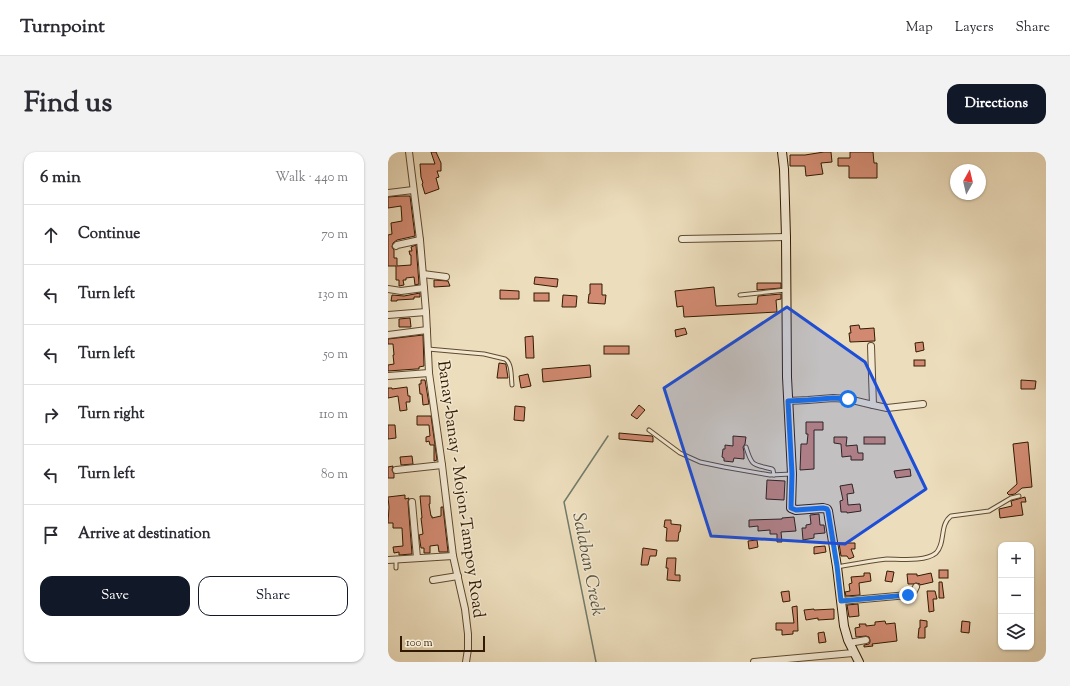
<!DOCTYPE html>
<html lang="en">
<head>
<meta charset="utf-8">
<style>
	:root { --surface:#fff; --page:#f2f2f3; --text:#2b2b33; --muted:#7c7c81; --line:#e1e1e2; --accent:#111827 }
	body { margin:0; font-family:"Sorts Mill Goudy",serif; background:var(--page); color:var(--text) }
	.controls { position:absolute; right:12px; bottom:12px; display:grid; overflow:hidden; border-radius:8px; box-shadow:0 1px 3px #0004 }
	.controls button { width:36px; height:36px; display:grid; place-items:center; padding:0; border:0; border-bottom:1px solid var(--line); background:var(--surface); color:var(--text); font:20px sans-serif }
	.compass { position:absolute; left:562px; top:12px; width:36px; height:36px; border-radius:50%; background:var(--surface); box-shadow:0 1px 3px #0004; rotate:8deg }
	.scale { position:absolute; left:12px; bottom:10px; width:85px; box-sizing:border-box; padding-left:4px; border:2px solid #321a00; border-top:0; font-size:11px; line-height:14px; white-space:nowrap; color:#321a00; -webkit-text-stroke:3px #f3e9d3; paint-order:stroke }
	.stop { position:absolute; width:12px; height:12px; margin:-9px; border:3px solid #1a73e8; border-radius:50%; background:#fff }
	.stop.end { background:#1a73e8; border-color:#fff; box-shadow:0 1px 4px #0008 }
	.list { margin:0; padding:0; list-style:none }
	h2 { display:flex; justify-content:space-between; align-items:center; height:52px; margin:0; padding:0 16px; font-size:17px }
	h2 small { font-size:13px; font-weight:400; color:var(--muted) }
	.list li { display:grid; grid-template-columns:26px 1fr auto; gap:12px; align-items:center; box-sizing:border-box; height:60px; padding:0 16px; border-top:1px solid var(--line) }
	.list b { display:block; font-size:15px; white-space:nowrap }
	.list em { font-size:13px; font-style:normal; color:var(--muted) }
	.actions { display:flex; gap:8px; padding:12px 16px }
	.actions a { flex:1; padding:9px 0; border:1px solid var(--accent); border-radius:12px; text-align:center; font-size:14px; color:var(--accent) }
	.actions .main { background:var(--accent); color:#fff }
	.icon { flex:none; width:22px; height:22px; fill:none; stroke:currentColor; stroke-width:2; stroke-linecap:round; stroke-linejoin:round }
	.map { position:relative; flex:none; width:658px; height:510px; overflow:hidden; border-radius:12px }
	header { display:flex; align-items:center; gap:24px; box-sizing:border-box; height:56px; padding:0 20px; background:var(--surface); border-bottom:1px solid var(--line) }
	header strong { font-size:19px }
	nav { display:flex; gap:22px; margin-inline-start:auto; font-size:14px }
	.intro { display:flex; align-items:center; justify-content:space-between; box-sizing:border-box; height:96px; padding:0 24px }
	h1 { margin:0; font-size:28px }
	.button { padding:10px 18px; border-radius:12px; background:var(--accent); color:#fff; font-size:14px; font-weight:700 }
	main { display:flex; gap:24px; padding:0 24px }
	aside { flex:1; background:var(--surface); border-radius:12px; box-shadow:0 1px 3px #0004 }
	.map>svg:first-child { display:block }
</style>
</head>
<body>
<header>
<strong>Turnpoint</strong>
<nav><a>Map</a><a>Layers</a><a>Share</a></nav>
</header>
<div class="intro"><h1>Find us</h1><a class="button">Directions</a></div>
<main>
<aside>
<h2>6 min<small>Walk · 440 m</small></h2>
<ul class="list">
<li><svg class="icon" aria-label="ahead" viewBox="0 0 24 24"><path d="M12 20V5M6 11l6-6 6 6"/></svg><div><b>Continue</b></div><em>70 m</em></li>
<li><svg class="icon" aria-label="left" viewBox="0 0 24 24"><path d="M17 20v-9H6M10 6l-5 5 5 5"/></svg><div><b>Turn left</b></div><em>130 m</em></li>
<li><svg class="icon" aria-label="left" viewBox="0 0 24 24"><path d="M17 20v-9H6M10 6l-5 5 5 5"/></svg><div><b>Turn left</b></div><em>50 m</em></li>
<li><svg class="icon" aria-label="right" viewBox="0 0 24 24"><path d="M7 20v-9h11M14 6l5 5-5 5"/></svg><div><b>Turn right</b></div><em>110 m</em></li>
<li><svg class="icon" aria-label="left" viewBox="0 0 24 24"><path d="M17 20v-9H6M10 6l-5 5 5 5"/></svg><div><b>Turn left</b></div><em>80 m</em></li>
<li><svg class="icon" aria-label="arrive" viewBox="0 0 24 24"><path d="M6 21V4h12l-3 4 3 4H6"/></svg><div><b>Arrive at destination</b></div></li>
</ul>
<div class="actions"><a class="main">Save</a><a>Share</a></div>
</aside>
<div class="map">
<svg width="658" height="510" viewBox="0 0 658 510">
	<rect width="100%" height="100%" fill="#ecddbc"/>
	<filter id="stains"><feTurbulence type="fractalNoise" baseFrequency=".005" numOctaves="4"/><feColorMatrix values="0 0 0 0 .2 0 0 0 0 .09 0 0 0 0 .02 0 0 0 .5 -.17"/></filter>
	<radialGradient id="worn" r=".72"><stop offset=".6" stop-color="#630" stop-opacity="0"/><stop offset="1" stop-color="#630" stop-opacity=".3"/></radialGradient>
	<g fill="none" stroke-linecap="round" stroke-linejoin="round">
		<polyline stroke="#707b6b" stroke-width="1.5" points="208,510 176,350 220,284"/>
	</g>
	<g fill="#d18a71" stroke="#321a00">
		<polygon points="43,0 48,0 53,11 53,19 49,19 51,25 48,26 51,37 37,42 34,32 35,31 33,25 32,12 47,12"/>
		<polygon points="436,0 443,0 444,10 433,11 435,22 418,24 417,14 402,14 402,3 417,3"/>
		<polygon points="462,0 485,0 486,11 489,11 489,26 461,26 461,14 450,14 450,6 462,6"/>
		<polygon points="13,44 22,44 27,84 9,88 5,91 4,95 6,98 6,106 9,106 9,114 23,113 23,103 22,103 21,99 24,99 23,95 28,93 31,132 27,133 26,125 18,126 18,128 15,128 16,133 11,134 11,128 8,128 8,114 0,114 0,83 4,82 3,71 14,69 13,54 0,56 0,45"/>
		<polygon points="147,125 170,127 169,135 146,132"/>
		<polygon points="46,128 60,129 62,134 46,135"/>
		<polygon points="369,131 393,131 393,136 369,138"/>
		<polygon points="202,132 214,132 214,143 218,143 217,152 200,151 201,142 202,142"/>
		<polygon points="326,135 328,154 369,152 370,144 393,142 393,147 388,148 389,160 296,165 295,154 289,155 287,139"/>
		<polygon points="112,138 131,139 131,147 112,147"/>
		<polygon points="32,141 32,145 26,145 26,147 9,148 9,149 3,149 4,143 16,144"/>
		<rect x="146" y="141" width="15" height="8"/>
		<polygon points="175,143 189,144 188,155 174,155"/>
		<polygon points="22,166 23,175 11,175 11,167"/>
		<polygon points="471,173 472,177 486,176 487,189 462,190 461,181 463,181 462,174"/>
		<polygon points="297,176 299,182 288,185 287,178"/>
		<polygon points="35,183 36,214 31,215 31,217 28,217 0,219 0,213 6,212 5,203 6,203 5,192 0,192 0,187"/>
		<polygon points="145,184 146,206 138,206 137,185"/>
		<polygon points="535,190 536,198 528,200 527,191"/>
		<rect x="216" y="194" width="25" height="8"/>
		<rect x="526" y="208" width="11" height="6"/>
		<polygon points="111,211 118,212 118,213 120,226 109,226"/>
		<polygon points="202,213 203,225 155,230 154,217"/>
		<polygon points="140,222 143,234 133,236 131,224"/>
		<polygon points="33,228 37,228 41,252 35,253 34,242 32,242 31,232 33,232"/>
		<polygon points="633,228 648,229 647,237 633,237"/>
		<polygon points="19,235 20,244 22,244 22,250 18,250 19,258 12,259 10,244 0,246 0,236 4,236 4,237"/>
		<polygon points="251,253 257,258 249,267 243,263"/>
		<polygon points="127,254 137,255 136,269 126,268"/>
		<polygon points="29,264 43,264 49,308 46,309 46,293 42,293 41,289 38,290 38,285 42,284 41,273 29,273"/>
		<polygon points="418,270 435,270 435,278 426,278 426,317 412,318 413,292 419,292 420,282 418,282"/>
		<polygon points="0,273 7,273 8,286 0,287"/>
		<polygon points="231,281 264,284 265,285 265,290 231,287"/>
		<polygon points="345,284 358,285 357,292 355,295 356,300 356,307 346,306 345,310 336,309 336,306 334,305 335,297 337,297 337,293 345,294"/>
		<polygon points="446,285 459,285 458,294 469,293 470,301 475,301 475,308 463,308 463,304 454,305 453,292 446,291"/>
		<rect x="476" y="285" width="21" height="7"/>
		<polygon points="640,290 644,335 634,336 627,342 621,343 619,341 629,332 625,292"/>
		<polygon points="24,304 25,312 13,313 12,305"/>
		<polygon points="5,314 4,318 6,322 6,326 0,326 0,315"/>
		<polygon points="522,317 523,324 508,326 506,319"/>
		<polygon points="379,328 397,329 396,348 378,347"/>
		<polygon points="464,332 466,341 459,342 460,353 472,352 473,359 459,361 459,360 453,360 452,349 455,348 452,334"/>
		<polygon points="17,343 17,347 21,346 20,350 24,402 11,403 11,400 6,401 5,395 15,394 14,376 5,376 5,371 0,371 1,355 0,345"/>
		<polygon points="32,344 42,344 42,352 41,352 43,364 44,364 44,366 53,364 53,355 55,355 60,400 51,400 50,393 42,394 42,401 36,401 36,396 33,396 31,383 35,382 33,366 34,366"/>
		<polygon points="637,345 638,350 633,350 635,363 612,366 611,357 624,354 623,349"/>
		<polygon points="431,362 432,373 436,373 437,381 426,382 426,386 415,388 414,376 418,376 418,373 423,372 422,363"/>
		<polygon points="406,365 408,379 393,380 394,390 389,390 389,382 382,382 382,378 370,379 370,374 361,375 361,368 394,367 394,366"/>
		<polygon points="277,368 283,368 283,372 293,373 292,380 291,380 290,389 278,389 279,376 276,375"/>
		<polygon points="369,388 370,395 361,397 360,389"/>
		<polygon points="451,391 467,391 467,397 463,397 466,405 461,407 459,404 453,404"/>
		<polygon points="437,394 438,400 426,402 426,395"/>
		<polygon points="255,396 269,398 268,404 262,404 260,413 253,413"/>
		<polygon points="279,406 288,406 287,423 292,423 292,429 279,428 280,416 278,416"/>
		<rect x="551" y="418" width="9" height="8"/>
		<polygon points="499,419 506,420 504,430 497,429"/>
		<polygon points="476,421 482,421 483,429 471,431 472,443 458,444 457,440 462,439 461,432 464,431 463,425 476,424"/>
		<polygon points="543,421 545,430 532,433 532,432 528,431 525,432 520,432 519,422 529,422 529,424"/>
		<polygon points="551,430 554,430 556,446 551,446"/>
		<polygon points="401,439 402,449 395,450 393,440"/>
		<polygon points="539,439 547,439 549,447 545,447 546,459 541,460"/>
		<polygon points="470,452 471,464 461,465 459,453"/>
		<polygon points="409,454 410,479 405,479 405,482 394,483 394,478 388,478 388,471 406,471 404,455"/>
		<polygon points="426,457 426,458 446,457 446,467 430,468 430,466 418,468 416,458"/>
		<polygon points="532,468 539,469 539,475 537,475 537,486 530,486 531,476 532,476"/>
		<polygon points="497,469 498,472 507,471 509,489 484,492 485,494 476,495 476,493 481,492 482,490 482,488 481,485 478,484 468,485 467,476 472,475 471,472 478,472 478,474 487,473 487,470"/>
		<polygon points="574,469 582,470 581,481 573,480"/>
		<polygon points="436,480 438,490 431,491 430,481"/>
	</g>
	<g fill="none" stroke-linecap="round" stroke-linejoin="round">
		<defs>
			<g id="lane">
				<polyline points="352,143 398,138"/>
				<path d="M40,197L96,202L117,207C124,211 123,224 124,233"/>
				<polyline points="261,278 292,301 312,310 336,315 382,323 404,322"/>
				<path d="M358,295C364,315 365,312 384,317L385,318L386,323"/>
				<polyline points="8,408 8,416"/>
				<path d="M449,415C466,412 482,409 499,407C512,407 537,410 548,401C558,391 551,373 563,364L601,359L623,346L631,344"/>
			</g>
			<g id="street">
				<polyline points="21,0 32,88 38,160 41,221 54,313 65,404 77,457 80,482 80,497 78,510"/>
				<polyline points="0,41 25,38"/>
				<polyline points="294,87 398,85"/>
				<polyline points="8,94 9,93 32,88"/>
				<polyline points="35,122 58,125"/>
				<polyline points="0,137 13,139 36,136"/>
				<polyline points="0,163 38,160"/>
				<polyline points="0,183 39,178"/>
				<polyline points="0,224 41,221"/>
				<polyline points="400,249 420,248 445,246 460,247 485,253 483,194"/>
				<polyline points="485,253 499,256 535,252"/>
				<polyline points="8,318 54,313"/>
				<polyline points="24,350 29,406"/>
				<polyline points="0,408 65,404"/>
				<polyline points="45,428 70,424"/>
				<polyline points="453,449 520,443 525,441 528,435"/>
				<polyline points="461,491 478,488"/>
				<polyline points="366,510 465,501"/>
			</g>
			<polyline id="secondary" points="394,0 396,17 398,85 399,225 404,322 403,356 408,358 435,356 439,357 440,359 449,415 456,474 460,488 471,510"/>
		</defs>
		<use href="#lane" stroke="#604b2f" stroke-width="5"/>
		<use href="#street" stroke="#604b2f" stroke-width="8"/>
		<use href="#secondary" stroke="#321a00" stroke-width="10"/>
		<use href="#lane" stroke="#f3e9d3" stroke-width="3"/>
		<use href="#street" stroke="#f3e9d3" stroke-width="6"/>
		<use href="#secondary" stroke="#f3e9d3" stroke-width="8"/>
	</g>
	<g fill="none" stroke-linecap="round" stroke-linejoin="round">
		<polyline stroke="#1a73e8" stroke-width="5" points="460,247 445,246 420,248 400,249 404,322 403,356 408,358 435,356 439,357 440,359 449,414 453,449 520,443"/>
	</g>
	<path fill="#1d4ed8" fill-opacity="0.2" stroke="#1d4ed8" stroke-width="3" stroke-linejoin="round" d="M399,155L477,210L538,337L457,392L323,384L276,236Z"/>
	<g text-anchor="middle" stroke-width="3" stroke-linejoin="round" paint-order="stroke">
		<g font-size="17" fill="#321a00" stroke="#f3e9d3">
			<text transform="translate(74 337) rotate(82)" y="6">Banay-banay - Mojon-Tampoy Road</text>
		</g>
		<g font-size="18" font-style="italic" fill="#56523f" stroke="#f3e9d3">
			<text transform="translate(201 412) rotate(79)" y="6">Salaban Creek</text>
		</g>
	</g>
	<rect width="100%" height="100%" filter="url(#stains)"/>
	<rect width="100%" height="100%" fill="url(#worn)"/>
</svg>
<div class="controls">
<button>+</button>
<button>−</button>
<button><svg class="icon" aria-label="layers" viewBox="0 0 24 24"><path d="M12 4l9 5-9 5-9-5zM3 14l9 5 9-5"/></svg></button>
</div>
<svg class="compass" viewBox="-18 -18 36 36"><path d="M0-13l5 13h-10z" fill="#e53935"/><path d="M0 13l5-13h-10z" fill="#7c7c81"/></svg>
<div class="scale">100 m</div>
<div class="stop" style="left:460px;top:247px"></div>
<div class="stop end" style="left:520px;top:443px"></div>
</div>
</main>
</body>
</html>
